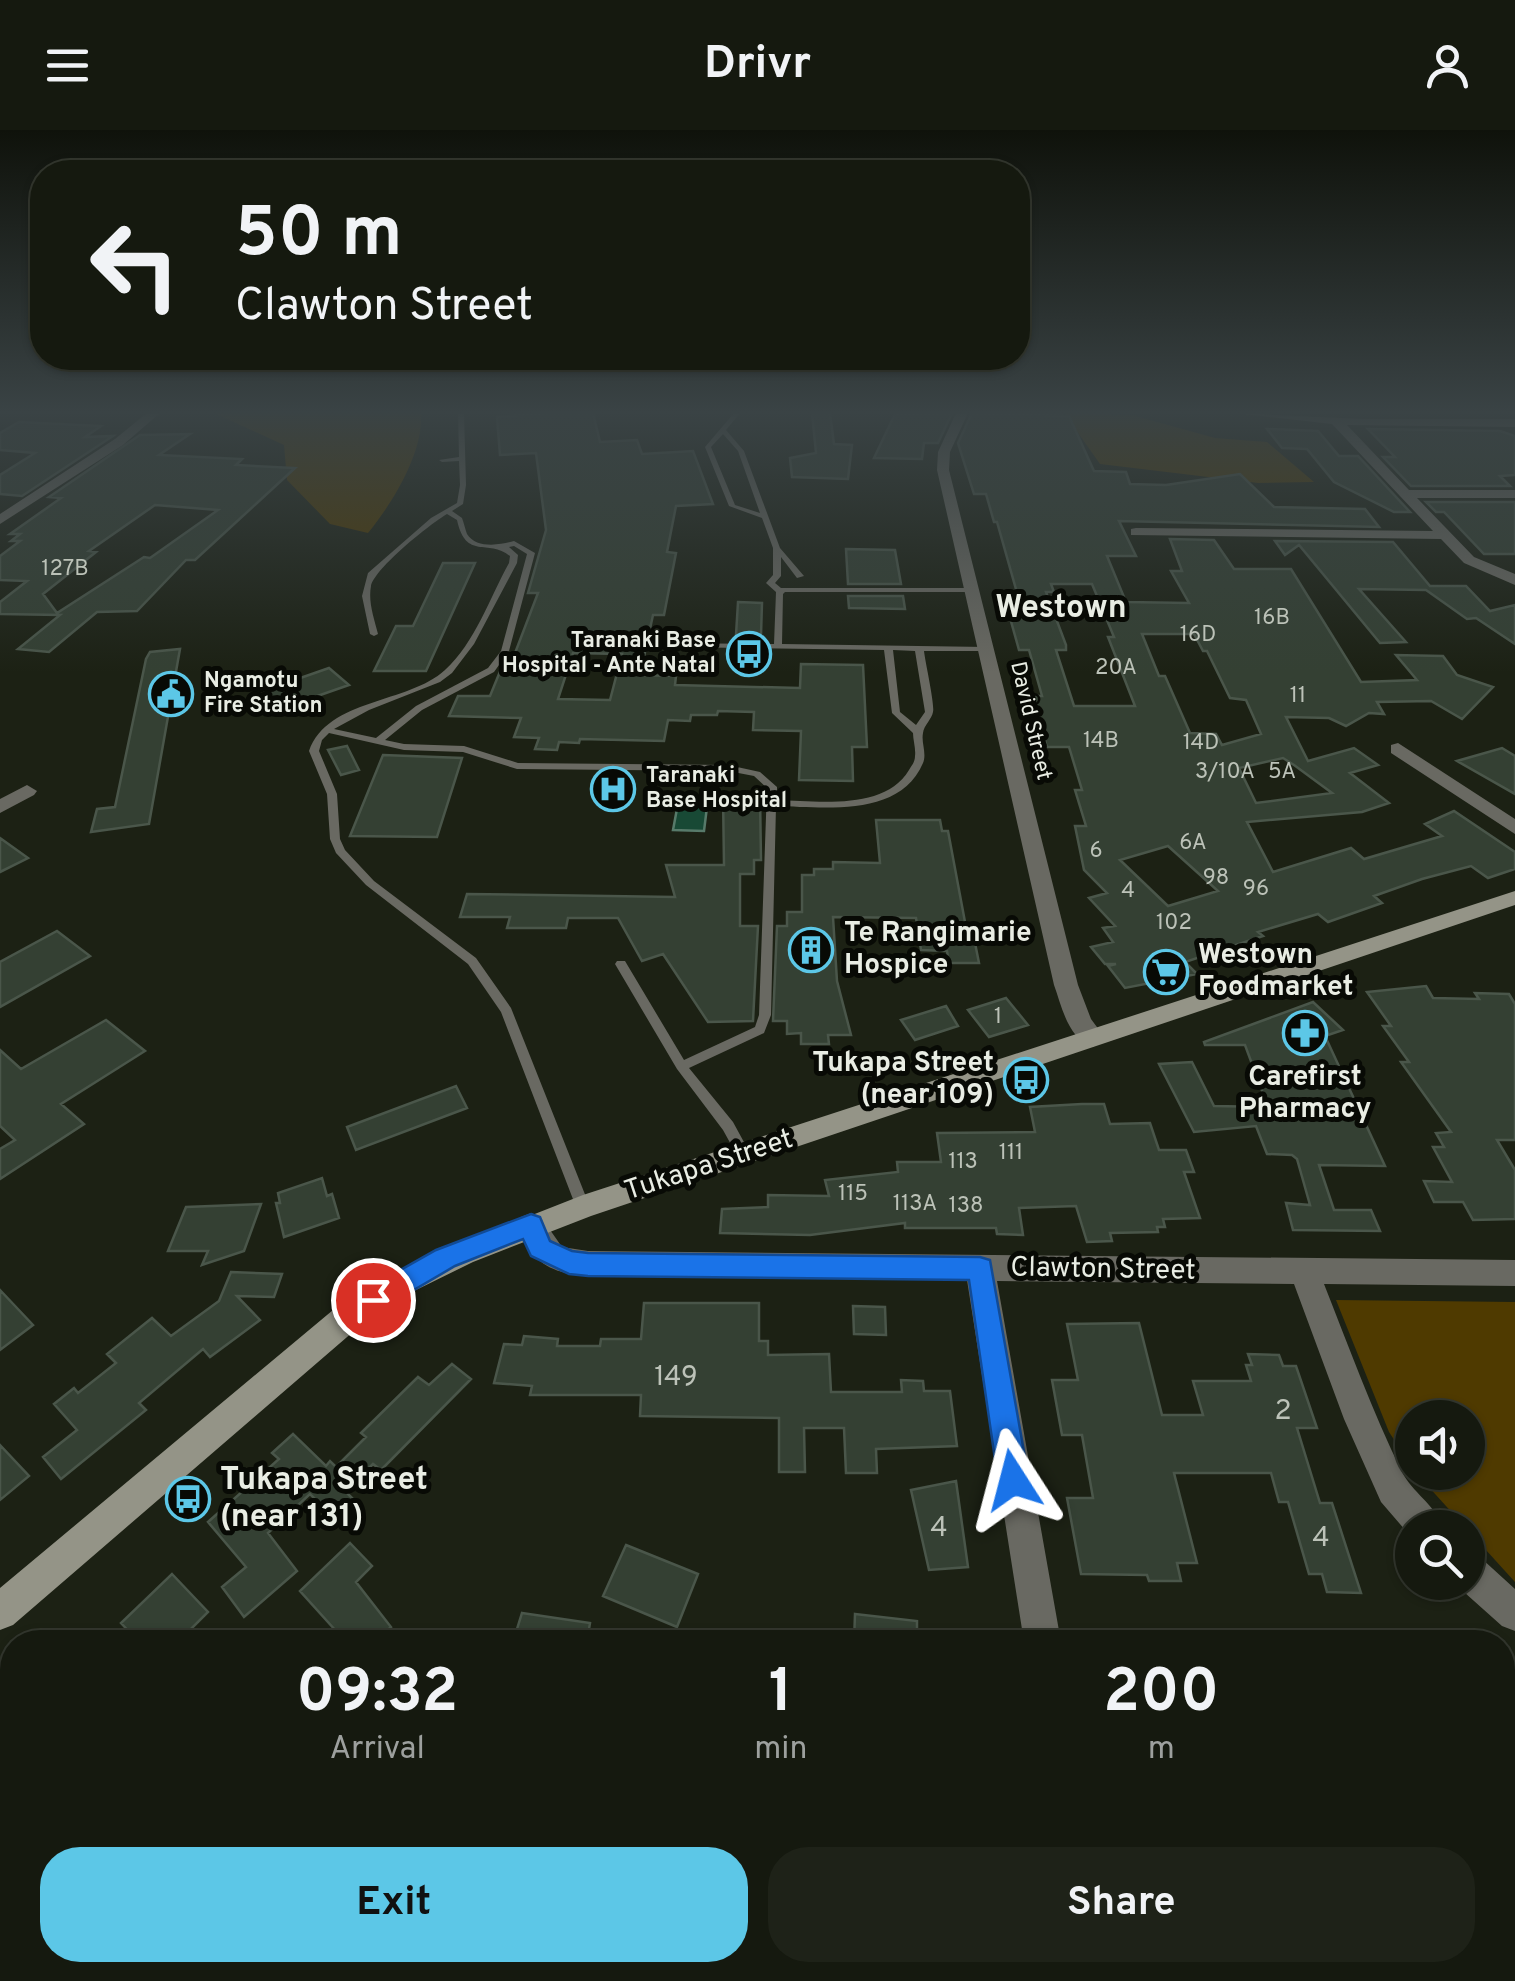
<!DOCTYPE html>
<style>
body{margin:0;font-family:Overpass,sans-serif;background:#1e2218;color:#f1f3f6;height:100vh;display:flex;flex-direction:column;font-size:38px;white-space:nowrap}
*{box-sizing:border-box;margin:0}
p{font-size:32px;color:#9da09e}
.icon{flex:none;width:55px;height:55px;fill:none;stroke:currentColor;stroke-width:2;stroke-linecap:round;stroke-linejoin:round}
.map{position:relative;flex:1;overflow:hidden}
.drawer{position:absolute;left:0px;top:1500px;width:1515px;height:352px;display:flex;flex-direction:column;background:#15190f;border-radius:40px 40px 0 0;box-shadow:0 2px 8px #0004,0 0 0 2px #34382f}
.drawer>*{flex:none}
.banner{position:absolute;left:30px;top:30px;width:1000px;height:210px;border-radius:40px;box-shadow:0 2px 8px #0004,0 0 0 2px #34382f;background:#15190f;color:#f1f3f6;overflow:hidden}
.tools{position:absolute;left:1395px;top:1270px;display:grid;gap:20px}
.tools a{display:grid;place-items:center;width:90px;height:90px;border-radius:50%;background:#15190f;box-shadow:0 2px 8px #0004,0 0 0 2px #34382f;font-size:50px}
.pin{position:absolute;display:grid;place-items:center;width:85px;height:85px;color:#fff;margin:-42px;border:5px solid #fff;border-radius:50%;box-shadow:0 2px 10px #0007}
.me{position:absolute;width:110px;margin:-55px;rotate:351deg;stroke-linejoin:round;filter:drop-shadow(0 0 8px #0008)}
.turn{display:flex;align-items:center;gap:35px;height:210px;padding:0 40px;font-size:45px}
.turn .icon{width:130px;height:130px;stroke-width:2.5}
.turn b{display:block;font-size:70px;line-height:85px}
.eta{display:flex;justify-content:space-evenly;align-items:center;height:170px;text-align:center}
.eta b{font-size:60px;font-weight:700;line-height:70px}
.cta{display:flex;gap:20px;margin-top:auto;padding:20px 40px}
.cta a{flex:1;height:115px;border-radius:40px;background:#5cc7e7;color:#111;font-size:40px;font-weight:700;line-height:115px;text-align:center}
.cta a+a{background:#1e2218;color:#f1f3f6}
header{display:flex;justify-content:space-between;align-items:center;height:130px;padding:0 40px;background:#15190f;font-size:45px;font-weight:700}
.map>svg:first-child{display:block}
.green{fill:#4f3a00}
.water{fill:#184935;stroke:#577a6a;stroke-width:2.5}
.building{fill:#344033;stroke:#4a564a;stroke-width:2.5;fill-rule:evenodd}
.lines{fill:none;stroke-linecap:round;stroke-linejoin:round}
.service{fill:#696962;fill-rule:evenodd}
.minor{fill:#696962;fill-rule:evenodd}
.tertiary{fill:#696962;fill-rule:evenodd}
.secondary{fill:#949487;fill-rule:evenodd}
.route{fill:#1a73e8;stroke:#114b97;stroke-width:2.5}
.labels{text-anchor:middle;dominant-baseline:central;stroke-width:10;stroke-linejoin:round;paint-order:stroke}
.number-label{font-size:22px;fill:#bcc2b8}
.far-poi-label{font-size:22px;font-weight:bold;fill:#e9ede4;stroke:#080a05;text-anchor:start}
.far-street-label{font-size:22px;fill:#e9ede4;stroke:#080a05}
.poi-label{font-size:28px;font-weight:bold;fill:#e9ede4;stroke:#080a05;text-anchor:start}
.street-label{font-size:28px;fill:#e9ede4;stroke:#080a05}
.near-number-label{font-size:28px;fill:#bcc2b8}
.far-district-label{font-size:32px;font-weight:bold;fill:#e9ede4;stroke:#080a05}
.near-poi-label{font-size:32px;font-weight:bold;fill:#e9ede4;stroke:#080a05;text-anchor:start}
</style>
<header><svg class="icon" aria-label="menu" viewBox="0 0 24 24"><path d="M4 6h16M4 12h16M4 18h16"/></svg>Drivr<svg class="icon" aria-label="person" viewBox="0 0 24 24"><circle cx="12" cy="8" r="4"/><path d="M4 21q1-7 8-7t8 7"/></svg></header>
<div class="map">
<svg width="1515" height="1851" viewBox="0 0 1515 1851">
<rect width="100%" height="100%" fill="#1c2114"/>
<path class="green" d="M214 283H421C424 322 392 374 368 403L330 394 287 350 284 315Z
M1064 283 1132 285 1215 308 1267 312 1314 352 1258 353 1100 334Z
M1336 1170 1515 1172V1452L1416 1343 1468 1342V1288H1412V1337L1389 1302Z"/>
<path class="water" d="M679 668 708 669 704 701 673 700Z"/>
<path class="building" d="M547 283H593L600 312 637 310 642 324 693 321 713 374 676 376 667 422 676 423 664 485H653L640 545 676 546 675 555 800 558 801 534 863 535 867 617H852L853 651 799 650 801 601 753 600 754 582 718 581 717 585H691L690 591 668 590 664 611 580 609 579 613 559 612 557 620 535 619 539 608 514 607 521 588 449 586 458 566H490L501 539 506 531H512L538 463H528L546 400 536 323 500 325 497 287ZM573 523 622 524 610 570 558 569Z
M812 283H830L834 314 852 315 848 349 792 347 790 328 816 323Z
M952 283 938 313H924L922 329 874 328 895 284Z
M972 283 1069 286 1094 341 1126 342 1130 354 1166 355 1240 344 1274 377 1365 379 1379 397 1119 391 1136 426H1107L1126 472 1189 473 1171 441H1182L1170 409 1214 410 1234 439H1291L1361 552 1417 550 1396 525 1443 526 1457 545 1493 557 1462 589 1431 571 1377 572 1384 584 1369 583 1346 596 1329 588 1286 587 1308 631 1354 618 1378 635 1350 643 1389 673 1362 682 1247 692 1273 742 1351 718 1364 729 1442 706 1425 694 1454 681 1515 722V739L1488 748 1471 736 1422 749 1374 766 1382 773 1328 792 1318 784 1258 802 1263 806 1185 832 1197 844 1125 858 1108 836 1116 834H1105L1091 817 1113 812 1103 798 1115 796 1089 768 1107 763 1084 740 1075 696H1086L1075 660H1082L1069 617H1047L1031 566H1042L1029 520H1019L1007 477H1021L997 392H994L986 364H974L958 313ZM1051 454H1092L1114 507H1108L1135 576H1074L1056 520H1066V515L1046 462H1054ZM1142 504H1194L1203 521H1207L1230 568 1246 570 1261 604 1222 615 1216 604 1190 603 1165 546H1159ZM1283 628 1294 635 1332 663 1256 673 1239 638ZM1168 716 1218 761 1168 776 1120 730Z
M19 292 101 296 85 307 113 306 22 366 0 364V345L35 323 0 320V303Z
M1267 299 1318 301 1339 326H1358L1410 382H1394L1334 352 1307 319 1282 318Z
M1368 299 1500 301 1515 306V345L1500 346 1510 356H1411L1383 327H1395Z
M190 304 159 325 242 329 236 335 295 338 195 430H186L137 481 97 482 49 522 18 519 60 485 0 484V472L27 451 0 450V426L20 411H11L20 404H10L61 368 49 367 140 305ZM155 375 218 380 150 428 144 427 57 483 43 464 96 422 89 421Z
M1426 372H1515V424H1484L1444 382H1436Z
M1275 411 1393 412 1430 456H1466L1490 481 1515 475V514L1476 488 1467 489 1426 460 1359 459 1406 512 1380 513 1299 415 1285 425Z
M846 419 895 420 901 454H848Z
M443 433H475L426 541H374L396 496H413Z
M848 466H903L905 479 849 478Z
M738 472 762 473 761 505H736Z
M180 519 149 694 91 702 97 679 115 677 146 529 150 522Z
M329 538 349 555 283 578 263 561Z
M347 616 359 640 341 645 328 620Z
M1502 618 1515 626V664L1457 631Z
M383 625 462 628 437 707 350 706Z
M723 665H760L761 730H754V744H740V796H758L753 891 708 892 663 824 642 831 618 788H568L566 798H507L510 787H460L467 764 675 767 666 735H724Z
M876 690H940L942 701H948L968 808H974L979 833H949L947 821 921 820 916 788 833 787 837 851 851 905H828L829 914H801V903L787 904V891H773L777 796H787V782H802V745H814V739H833V732L880 733Z
M0 708 28 728 0 742Z
M57 801 90 826 0 877V832Z
M1426 856 1433 868 1479 869 1475 863 1509 864 1515 874V1010H1497L1515 1040V1089L1473 1090 1463 1072H1434L1424 1051 1452 1052 1433 1017H1444L1436 1003 1451 1002 1401 932H1409L1383 896H1391L1367 862Z
M1006 868 1028 895 989 907 968 880Z
M1313 872 1343 900 1325 906 1385 1036 1319 1035 1334 1080H1371L1380 1101 1293 1100 1286 1073 1310 1075 1297 1029 1292 1025 1267 1024 1256 996 1194 1002 1159 934 1192 932 1214 976 1268 977 1245 915H1205L1204 912Z
M946 876 958 896 915 910 901 890Z
M106 890 145 921 61 974 84 994 0 1049V1019L15 1010 0 996V920L21 939Z
M456 956 467 978 356 1020 347 997Z
M1082 974H1104L1110 994 1150 993 1159 1020H1186L1194 1042H1184L1200 1088 1163 1089 1165 1097H1157L1158 1102 1110 1103 1112 1111 1087 1112 1076 1076 1019 1078 1023 1105 997 1104 996 1098H905V1093L810 1105 720 1103 722 1079 768 1077V1065L829 1066 825 1050 898 1042 897 1032H941L937 1003 1035 1002 1030 977Z
M322 1048 327 1066 332 1064 339 1088 284 1107 276 1073H280L278 1063Z
M261 1074 244 1121 202 1135 208 1121H168L186 1077Z
M231 1142 282 1144 274 1167 237 1166 260 1190 210 1227 203 1219 139 1273 146 1280 61 1349 43 1327 77 1300 54 1274 74 1258 78 1263 116 1233 107 1224 152 1188 171 1206 219 1171Z
M0 1160 33 1195 0 1220Z
M644 1173H759V1211H768V1225L829 1224 831 1262H902L901 1250 923 1251 924 1261H950L957 1316 876 1319 877 1343H846L844 1298H804L805 1342H779V1288L640 1286 641 1265H530L532 1256 494 1253 504 1214 522 1215 524 1206 558 1209 557 1216H600L601 1209H641Z
M853 1176 885 1177 886 1205 854 1204Z
M1139 1193 1162 1285H1203L1193 1251H1251L1246 1235H1252L1248 1224 1279 1225 1283 1236H1296L1317 1298H1297L1320 1373H1332L1361 1463 1327 1462 1322 1444H1309L1288 1372H1279L1271 1343H1174L1197 1433H1177L1181 1451H1149L1147 1445 1081 1444 1067 1368H1093L1082 1305H1062L1052 1250H1078L1067 1194Z
M452 1234 471 1249 381 1340 373 1334 345 1361 357 1373 338 1392 310 1364 268 1403 297 1441 244 1487 222 1457 246 1437 208 1392 279 1329 272 1323 293 1304 326 1336 330 1331 336 1337 366 1307 361 1303 418 1247 429 1255Z
M0 1315 29 1346 0 1370Z
M956 1351 968 1437 929 1440 911 1360Z
M350 1413 372 1436 356 1452 391 1497 375 1512H346L300 1461Z
M626 1415 698 1444 677 1497 603 1466Z
M172 1444 208 1482 180 1510 172 1502 162 1512H139L121 1493Z
M522 1483 590 1493 587 1512H513Z
M855 1484 917 1491V1512H854Z"/>
<g class="lines">
<path class="service" d="M458 283H464L466 355 463 374 452 381 462 388C464 393 465 399 467 404 476 419 501 415 514 411L535 423 509 521 494 542 422 580 385 610 404 614 464 616 518 633 728 635 760 642 777 657V670C817 671 885 681 909 640 912 635 915 632 915 626 916 619 913 610 913 603L892 583 884 520 669 517 665 515 669 513 774 514 776 462 766 453 773 445V418L762 388 729 376 705 317 734 283H740L726 300 744 321 780 418 804 446 797 448 781 427V446L775 453 781 458H972L976 460 972 462H785L783 464 782 514 987 517 991 519 987 521H924C925 531 935 575 933 582 932 589 924 595 923 603 921 613 927 623 923 633 900 688 824 677 776 676L771 885 764 903 689 938 733 992 751 1025 749 1029 744 1030 739 1029 723 1000 677 939 615 834 617 831H625L684 930 755 897 759 885 767 658 754 646 728 641 517 639 463 622 404 620 329 603 322 610 319 621 337 664 340 709 345 720 374 751 476 828 511 878 590 1077 588 1081 583 1083 578 1081 576 1077 501 882 468 834 366 755 336 723 330 709 327 664 309 621C328 568 408 574 445 540 475 513 490 467 509 433L510 426C488 408 466 431 457 390L447 384C430 394 375 438 371 456 368 472 374 488 378 504L374 506 370 504 362 466 368 443 431 388 457 373 460 355 459 331 442 332 439 330 459 327ZM723 304 738 321 760 383 735 375 711 317ZM514 416 527 424 501 521 488 538 416 576 376 608 334 599 369 580 440 552 452 543 474 514 517 433 518 425 509 417ZM893 520 915 521 925 582 916 595 900 582Z"/>
<path class="minor" d="M1234 283 1363 289H1515V297L1347 295 1409 360H1515V368H1417L1474 427 1515 444V455L1464 433 1441 409 1131 405V399L1136 398 1433 401 1332 294Z
M1398 613 1515 689V704L1391 623V615Z
M27 655 37 661 34 665 0 683V669Z
M531 1083 541 1087 562 1117 588 1121 1515 1130V1156L1324 1154C1349 1217 1372 1281 1402 1342 1413 1363 1435 1375 1444 1398H1412V1408L1381 1372 1344 1289 1294 1154 997 1151 1061 1512H1024L967 1150 576 1145C543 1140 529 1126 517 1095L521 1087Z
M1468 1423 1481 1428 1515 1459V1501L1502 1496 1455 1454 1468 1452Z
M0 1682 12 1687V1742L0 1737Z
M69 1840H115L120 1851H74Z
M364 1840H410L405 1851H359Z
M1077 1840H1121L1123 1851H1079Z"/>
<path class="tertiary" d="M147 283H160L123 315 0 394V384L115 309Z
M956 283H968L950 322 949 340 1078 855 1091 889 1105 908 1093 917C1068 909 1062 877 1054 855L937 340 938 322Z"/>
<path class="secondary" d="M1515 761V775L591 1086 473 1132 416 1160 361 1195 13 1495 0 1500V1458L339 1175 423 1128 583 1065Z"/>
</g>
<linearGradient id="sky" x2="0" y2="1"><stop stop-color="#0f120b"/><stop offset="0.52" stop-color="#3a4345"/><stop offset="1" stop-color="#3a4345" stop-opacity="0"/></linearGradient>
<rect width="1515" height="542" fill="url(#sky)"/>
<path class="route" d="M531 1084 540 1087 550 1111 572 1121 588 1123 980 1127 990 1130 1029 1350 1024 1361 1013 1365 1002 1361 998 1350 969 1150 588 1146 569 1144 531 1126 523 1109 455 1136 383 1178 373 1182 363 1178 359 1170 363 1161 436 1120Z"/>
<defs>
<symbol id="bus-ring" viewBox="-11 -11 22 22"><circle r="9.5" fill="#080a05" stroke="#5cc7e7" stroke-width="1.5"/><path d="M-5-6H5V4H4V6H2V4H-2V6H-4V4H-5ZM-3.5-4V0h7V-4ZM-3.5 1.2v1.5H-2V1.2ZM2 1.2v1.5H3.5V1.2Z" fill="#5cc7e7"/></symbol>
<symbol id="civic-ring" viewBox="-11 -11 22 22"><circle r="9.5" fill="#080a05" stroke="#5cc7e7" stroke-width="1.5"/><path d="M-.6-6.5H3V-4.5H.6V-3L4-1V1h2V6H-6V1h2V-1L-.6-3ZM-1.2 2.5V6h2.4V2.5Z" fill="#5cc7e7"/></symbol>
<symbol id="hospital-ring" viewBox="-11 -11 22 22"><circle r="9.5" fill="#080a05" stroke="#5cc7e7" stroke-width="1.5"/><path d="M-5-5h3v3.5h4V-5h3V5h-3V1.5h-4V5h-3Z" fill="#5cc7e7"/></symbol>
<symbol id="building-ring" viewBox="-11 -11 22 22"><circle r="9.5" fill="#080a05" stroke="#5cc7e7" stroke-width="1.5"/><path d="M-4-6H4V6H1V3H-1V6H-4ZM-2.5-4.3h1.7v1.8h-1.7ZM.8-4.3h1.7v1.8H.8ZM-2.5-1h1.7V.8h-1.7ZM.8-1h1.7V.8H.8Z" fill="#5cc7e7"/></symbol>
<symbol id="supermarket-ring" viewBox="-11 -11 22 22"><circle r="9.5" fill="#080a05" stroke="#5cc7e7" stroke-width="1.5"/><path d="M-6-5.5h2.5l.6 2H6L4.5 2H-2.5L-4.4-4H-6ZM-1.5 3.2a1.3 1.3 0 1 0 .1 0ZM3 3.2a1.3 1.3 0 1 0 .1 0Z" fill="#5cc7e7"/></symbol>
<symbol id="pharmacy-ring" viewBox="-11 -11 22 22"><circle r="9.5" fill="#080a05" stroke="#5cc7e7" stroke-width="1.5"/><path d="M-2-6h4v4h4v4h-4v4h-4v-4h-4v-4h4Z" fill="#5cc7e7"/></symbol>
</defs>
<g fill-rule="evenodd">
<use href="#bus-ring" x="724" y="499" width="50" height="50"/>
<use href="#civic-ring" x="146" y="539" width="50" height="50"/>
<use href="#hospital-ring" x="588" y="634" width="50" height="50"/>
<use href="#building-ring" x="786" y="795" width="50" height="50"/>
<use href="#supermarket-ring" x="1141" y="817" width="50" height="50"/>
<use href="#pharmacy-ring" x="1280" y="878" width="50" height="50"/>
<use href="#bus-ring" x="1001" y="925" width="50" height="50"/>
<use href="#bus-ring" x="163" y="1344" width="50" height="50"/>
</g>
<g class="labels">
<g class="number-label">
<text x="65" y="439">127B</text>
<text x="1272" y="488">16B</text>
<text x="1198" y="505">16D</text>
<text x="1116" y="538">20A</text>
<text x="1298" y="566">11</text>
<text x="1101" y="611">14B</text>
<text x="1201" y="613">14D</text>
<text x="1225" y="642">3/10A</text>
<text x="1282" y="642">5A</text>
<text x="1193" y="713">6A</text>
<text x="1096" y="721">6</text>
<text x="1216" y="748">98</text>
<text x="1256" y="759">96</text>
<text x="1128" y="761">4</text>
<text x="1174" y="793">102</text>
<text x="998" y="887">1</text>
<text x="1011" y="1023">111</text>
<text x="963" y="1032">113</text>
<text x="853" y="1064">115</text>
<text x="915" y="1074">113A</text>
<text x="966" y="1076">138</text>
</g>
<g class="far-poi-label">
<text x="716" y="511" text-anchor="end">Taranaki Base<tspan x="716" dy="25">Hospital - Ante Natal</tspan></text>
<text x="204" y="551">Ngamotu<tspan x="204" dy="25">Fire Station</tspan></text>
<text x="646" y="646">Taranaki<tspan x="646" dy="25">Base Hospital</tspan></text>
</g>
<g class="far-street-label">
<text transform="translate(1030 591) rotate(77)">David Street</text>
</g>
<g class="poi-label">
<text x="844" y="804">Te Rangimarie<tspan x="844" dy="32">Hospice</tspan></text>
<text x="1198" y="826">Westown<tspan x="1198" dy="32">Foodmarket</tspan></text>
<text x="994" y="934" text-anchor="end">Tukapa Street<tspan x="994" dy="32">(near 109)</tspan></text>
<text x="1305" y="948" text-anchor="middle">Carefirst<tspan x="1305" dy="32">Pharmacy</tspan></text>
</g>
<g class="street-label">
<text transform="translate(709 1036) rotate(-18)">Tukapa Street</text>
<text transform="translate(1103 1140) rotate(1)">Clawton Street</text>
</g>
<g class="near-number-label">
<text x="676" y="1248">149</text>
<text x="1283" y="1282">2</text>
<text x="939" y="1399">4</text>
<text x="1321" y="1409">4</text>
</g>
<g class="far-district-label">
<text x="1061" y="479">Westown</text>
</g>
<g class="near-poi-label">
<text x="220" y="1351">Tukapa Street<tspan x="220" dy="37">(near 131)</tspan></text>
</g>
</g>
</svg>
<div class="tools">
<a><svg class="icon" aria-label="sound" viewBox="0 0 24 24"><path d="M4 9h4l5-4v14l-5-4H4zM17 9q2 3 0 6"/></svg></a>
<a><svg class="icon" aria-label="search" viewBox="0 0 24 24"><circle cx="10" cy="10" r="6"/><path d="M15 15l6 6"/></svg></a>
</div>
<div class="pin" style="left:373px;top:1170px;background:#d93025"><svg class="icon" aria-label="arrive" viewBox="0 0 24 24"><path d="M6 21V4h12l-3 4 3 4H6"/></svg></div>
<svg class="me" style="left:1013px;top:1350px" viewBox="-20 -20 40 40"><path d="M0-17L14 15 0 8-14 15z" fill="#1a73e8" stroke="#fff" stroke-width="4"/></svg>
<div class="banner">
<div class="turn"><svg class="icon" aria-label="left" viewBox="0 0 24 24"><path d="M17 20v-9H6M10 6l-5 5 5 5"/></svg><div><b>50 m</b>Clawton Street</div></div>
</div>
<section class="drawer">
<div class="eta">
<div><b>09:32</b><p>Arrival</p></div>
<div><b>1</b><p>min</p></div>
<div><b>200</b><p>m</p></div>
</div>
<div class="cta"><a>Exit</a><a>Share</a></div>
</section>
</div>
